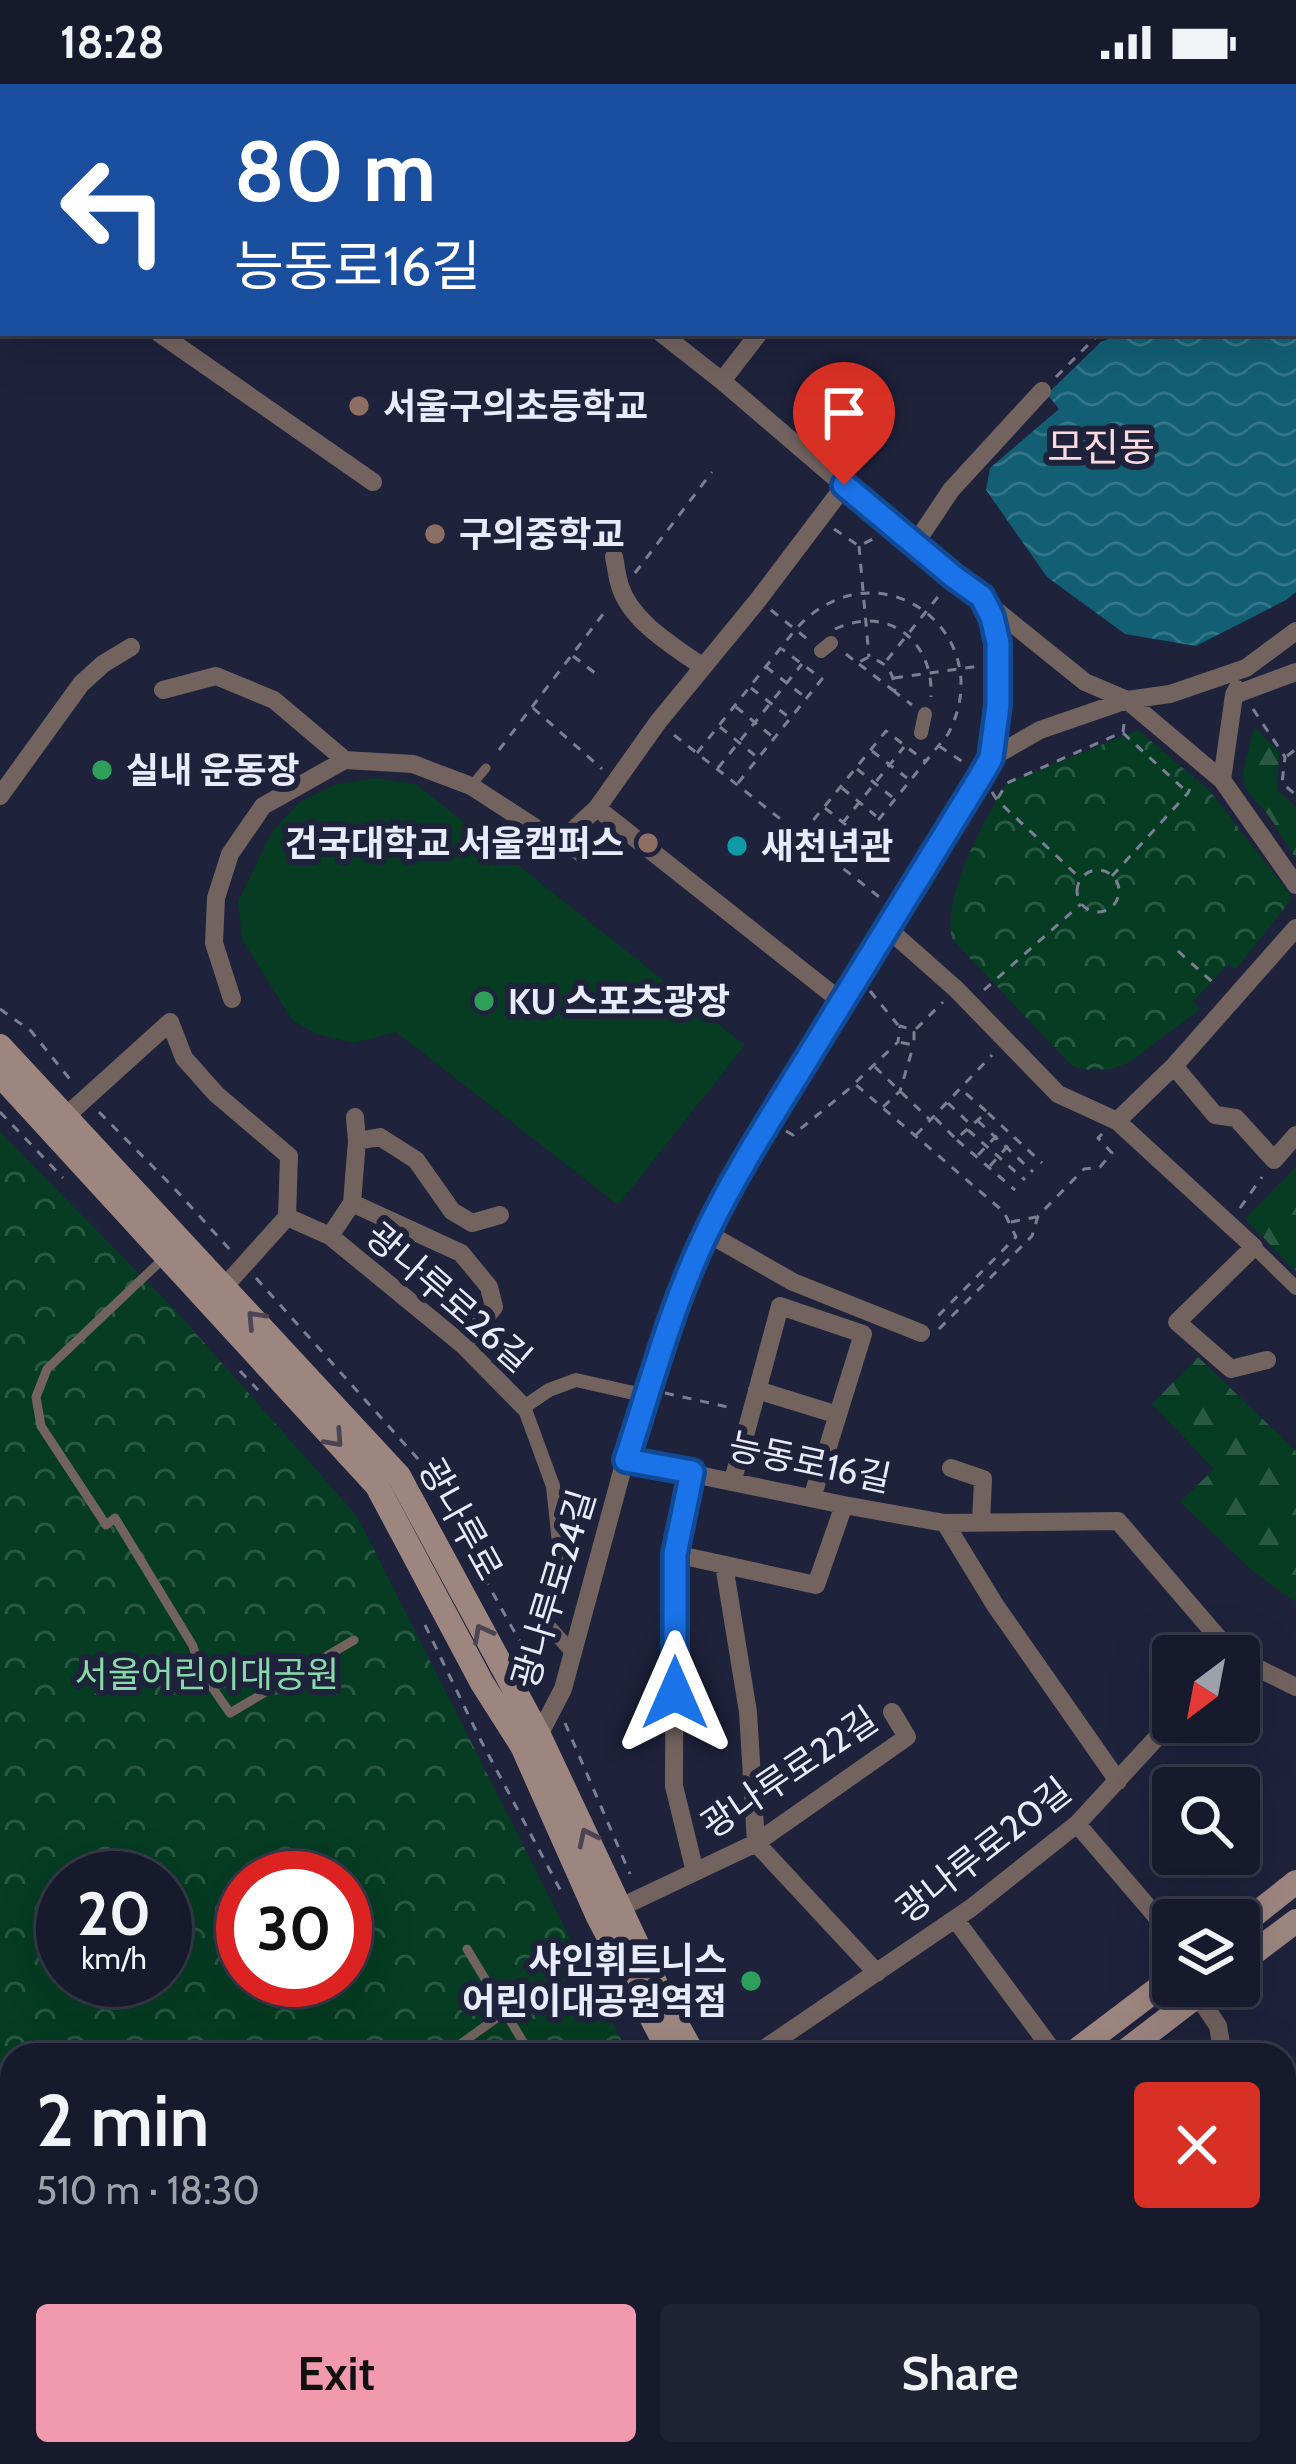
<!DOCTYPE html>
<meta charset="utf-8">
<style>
body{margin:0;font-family:Cabin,"Noto Sans KR",sans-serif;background:#1f2334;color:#f1f3f6;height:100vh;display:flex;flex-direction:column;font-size:45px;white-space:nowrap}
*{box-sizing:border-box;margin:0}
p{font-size:39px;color:#9ea1a9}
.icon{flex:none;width:66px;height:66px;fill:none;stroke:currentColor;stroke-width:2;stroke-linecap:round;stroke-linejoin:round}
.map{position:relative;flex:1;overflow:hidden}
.sheet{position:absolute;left:0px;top:1959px;width:1296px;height:423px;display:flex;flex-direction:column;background:#161a2c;border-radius:36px 36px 0 0;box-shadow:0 12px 48px #0002,0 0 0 3px #353848}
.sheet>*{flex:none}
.banner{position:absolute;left:0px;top:0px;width:1296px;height:252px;box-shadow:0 12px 48px #0002,0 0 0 3px #353848;background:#1a4fa0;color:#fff;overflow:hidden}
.needle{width:78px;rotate:212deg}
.controls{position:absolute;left:1152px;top:1551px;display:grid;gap:24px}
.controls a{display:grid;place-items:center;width:108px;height:108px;border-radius:12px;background:#161a2c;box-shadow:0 12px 48px #0002,0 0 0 3px #353848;font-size:60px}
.speed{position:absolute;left:36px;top:1767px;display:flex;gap:24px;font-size:60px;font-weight:700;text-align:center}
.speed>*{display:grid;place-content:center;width:156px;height:156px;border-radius:50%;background:#161a2c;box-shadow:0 12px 48px #0002,0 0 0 3px #353848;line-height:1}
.speed small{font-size:30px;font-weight:400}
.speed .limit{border:18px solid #d22;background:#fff;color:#111}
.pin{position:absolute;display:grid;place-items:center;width:102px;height:102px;color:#fff;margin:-123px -51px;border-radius:50% 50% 50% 0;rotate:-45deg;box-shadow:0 0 12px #0007}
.pin .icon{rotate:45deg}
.me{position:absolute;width:132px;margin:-66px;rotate:0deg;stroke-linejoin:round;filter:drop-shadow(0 0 9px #0008)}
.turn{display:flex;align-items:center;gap:42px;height:252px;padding:0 36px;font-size:54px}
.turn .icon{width:156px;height:156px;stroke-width:2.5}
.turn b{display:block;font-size:84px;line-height:102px}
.round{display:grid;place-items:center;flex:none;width:126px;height:126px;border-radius:12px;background:#1f2334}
.head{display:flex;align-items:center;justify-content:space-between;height:204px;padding:0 36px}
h1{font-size:72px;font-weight:600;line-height:90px}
.cta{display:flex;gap:24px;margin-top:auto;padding:24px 36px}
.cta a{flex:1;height:138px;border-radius:12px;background:#f29aad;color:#111;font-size:48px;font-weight:600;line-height:138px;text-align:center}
.cta a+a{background:#1f2334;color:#f1f3f6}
.status{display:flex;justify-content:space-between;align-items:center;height:84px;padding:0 60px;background:#161a2c;direction:ltr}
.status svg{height:33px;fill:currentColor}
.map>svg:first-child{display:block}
.forest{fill:url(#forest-firs)}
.park{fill:url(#park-crowns);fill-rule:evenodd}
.pitch{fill:#053c22}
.water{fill:url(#water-waves)}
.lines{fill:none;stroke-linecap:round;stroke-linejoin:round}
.path{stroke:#7b7f94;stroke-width:3;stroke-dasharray:9 9;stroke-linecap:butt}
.service{stroke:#72635f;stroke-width:9}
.pedestrian{stroke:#72635f;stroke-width:14}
.minor{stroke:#72635f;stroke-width:18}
.secondary{stroke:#9e8680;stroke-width:24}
.oneway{stroke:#4b4553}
.route-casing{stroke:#114b97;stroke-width:30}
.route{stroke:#1a73e8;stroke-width:21}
.education-dot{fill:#8d6e63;stroke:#1e223b;stroke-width:4.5}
.leisure-dot{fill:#2e9e5b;stroke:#1e223b;stroke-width:4.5}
.culture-dot{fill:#0f9aa8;stroke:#1e223b;stroke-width:4.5}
.labels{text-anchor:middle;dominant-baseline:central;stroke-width:12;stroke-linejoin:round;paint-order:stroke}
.poi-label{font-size:36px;font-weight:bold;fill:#e7ebfb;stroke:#1e223b;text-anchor:start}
.street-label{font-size:36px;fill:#e7ebfb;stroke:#1e223b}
.park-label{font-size:36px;fill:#88dba9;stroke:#1e223b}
.neighbourhood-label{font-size:39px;fill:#fcd9df;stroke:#1e223b}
</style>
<div class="status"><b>18:28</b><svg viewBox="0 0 49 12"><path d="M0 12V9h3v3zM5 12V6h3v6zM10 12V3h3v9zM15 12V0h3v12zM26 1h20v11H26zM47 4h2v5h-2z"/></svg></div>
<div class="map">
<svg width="1296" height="2380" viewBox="0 0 1296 2380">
<defs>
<pattern id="forest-firs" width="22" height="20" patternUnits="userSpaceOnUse" patternTransform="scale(3)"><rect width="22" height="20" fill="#053c22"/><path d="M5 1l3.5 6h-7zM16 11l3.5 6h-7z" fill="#295843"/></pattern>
<pattern id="park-crowns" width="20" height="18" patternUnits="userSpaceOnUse" patternTransform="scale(3)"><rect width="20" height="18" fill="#053c22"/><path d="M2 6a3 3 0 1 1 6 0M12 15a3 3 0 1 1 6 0" fill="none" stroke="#295843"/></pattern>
<pattern id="water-waves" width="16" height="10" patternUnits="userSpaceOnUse" patternTransform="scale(3)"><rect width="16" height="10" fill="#125f74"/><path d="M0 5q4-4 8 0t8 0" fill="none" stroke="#347689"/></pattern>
</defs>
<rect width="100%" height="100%" fill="#1e223b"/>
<path class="forest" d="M1254 643 1279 668 1277 706 1296 722V775L1269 732 1245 704 1243 687Z
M1296 1083V1187L1245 1135Z
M1198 1273 1296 1367V1518L1255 1489 1180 1418 1214 1385 1152 1320Z"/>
<path class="park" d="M1138 646 1209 706 1290 810V817L1236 885 1228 880 1193 917 1200 925 1130 978 1111 985 1089 986 1072 982 952 855C942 812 984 736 1007 699Z
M0 1048 176 1227 357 1432 629 1971H12V2370H382L367 2380H0ZM63 1794H165V1896H63ZM243 1794H345V1896H243Z
M767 2370H931L939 2380H782Z"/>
<path class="pitch" d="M376 694 416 700 745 961 618 1121 396 948 354 959 316 950 292 936 242 855 238 818 272 747 300 718 336 700Z"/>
<path class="water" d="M1241 0H1296V508L1286 516 1196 562 1125 550 1047 493 986 406 990 384 1059 325 1047 310 1101 258 1122 249H1293V3H1235Z"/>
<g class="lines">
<path class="path" d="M1095 3 1098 0
M1056 293 1100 249
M834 445 859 462 877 453
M859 462 869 573
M635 489 712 388
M771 526 811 558
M835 545C888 520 934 557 931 613
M846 570 857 579 869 573C887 579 894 588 895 608L912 621
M573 572 595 589
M887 576 941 509
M859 580 894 607
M766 583 805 613
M894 594 979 582
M751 604 790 634
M736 623 774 654
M533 624 602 685
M1253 625 1285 673 1282 699 1296 711
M720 643 758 674
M1123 649 1187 708
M674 651 883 816
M939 662 966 680
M499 666 607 525
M872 667 907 694
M697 669 795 546C876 455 1002 548 948 650L840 783
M1287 672 1296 665
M718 684 802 580
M857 685 892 713
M738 699 822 595 782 565
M842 704 876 732
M992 708 997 716 1081 795
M998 714 1007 699 1123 648 1124 640
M825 724 860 752
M802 750 886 647 925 677
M820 767 904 663
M1077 807a21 21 0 1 1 42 0a21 21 0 1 1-42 0Z
M1112 792 1188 709 1193 698
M1178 867 1218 903
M984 906 1081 820
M870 907 898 941
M0 925 31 947 73 999
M916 945 943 918
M875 983 929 1035
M856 998 898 958 900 942 914 946V961L898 958
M948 1019 971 1041
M883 1023 900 1007 913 963
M0 1028 63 1094
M99 1028 173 1103 233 1169
M988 1029 1042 1079
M935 1034 956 1055 987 1028 961 1005
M978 1037 1033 1088
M968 1046 1025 1096
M786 1047 793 1051 855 1000 1004 1128 1016 1153 934 1236
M916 1051 992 971
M957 1056 1015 1106
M978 1071 1004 1044
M990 1082 1015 1054
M1240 1124 1262 1093
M1011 1138 1036 1133
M256 1194 418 1375 543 1599
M939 1245 1032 1152 1038 1132 1084 1085 1100 1083 1112 1069 1098 1054 1102 1050
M240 1287 258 1306
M665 1309 732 1324
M425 1541 479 1653 563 1811
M565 1639 630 1790
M755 2370 770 2380
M939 2370 948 2380
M1039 2370 1047 2380
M391 2380 406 2370
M510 2380 525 2370"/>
<path class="service" d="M471 702 486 684
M559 759 579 773
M165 1173 47 1285 36 1313 41 1342 106 1441 115 1434 193 1562 200 1586 230 1629 354 1556
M467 1865 531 1971
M445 1971 505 1928
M641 1971 664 1958
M1284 2191 1287 2188
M1284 2229 1296 2239"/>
<path class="pedestrian" d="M821 567 831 559
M921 649 925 630
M1254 1163 1296 1204
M573 1569 545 1538 559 1459 553 1402 524 1323 549 1306 576 1296 647 1312"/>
<path class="minor" d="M376 0 379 3
M422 0 423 3
M560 0 564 3
M978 0 983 3
M0 2 2 0
M618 3 621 0
M953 3 955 0
M1183 3 1188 0
M0 138 3 140
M159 249 373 398
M661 249 722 297 759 249
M722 297 895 445 1085 598 1127 616 1040 646 991 674
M915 460 951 406 1042 307
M614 473C616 482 617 493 620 502 631 538 675 563 703 583
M1237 605 1234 611 1296 588
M163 606 216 592 274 616 345 676
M1127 616 1222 696 1234 611
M1127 616 1170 610 1246 584 1296 547
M1222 696 1296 801
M0 712 81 600 103 580 131 563
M597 724 842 918
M887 844 956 905 1058 1010 1117 1037 1254 1163 1177 1238 1231 1285 1267 1276
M1296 844 1174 982 1215 1031 1236 1034 1274 1076 1296 1051
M232 915 214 859 216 814 230 770 263 722 345 676 413 680 471 702 559 759 597 724 658 638 758 516 845 401
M66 1032 170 938 184 974 216 1010 289 1072 287 1133
M355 1033 357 1057 380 1053 416 1076 452 1127 472 1139 500 1131
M1117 1037 1174 982
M352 1119 461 1169 489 1203 494 1223 463 1261
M287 1133 330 1152 463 1261 524 1323
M707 1149 793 1198 921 1249
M330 1152 352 1119 357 1057
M225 1202 287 1133
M757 1306 838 1331
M625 1376 844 1421 945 1439 1118 1437 1234 1572
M951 1384 983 1395 981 1438
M692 1387 675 1470 674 1702 695 1788
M733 1396 780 1222 863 1250 812 1414
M945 1439 995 1521 1118 1697
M675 1470 816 1501 844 1421
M724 1481 748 1628 756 1759
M1239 1575 1296 1603
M539 1651 563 1605 625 1376 687 1194 707 1149 747 1075 857 892 899 829 991 674 998 621V559L992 534 982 513
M1077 1740 1173 1852
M756 1759 877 1889
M621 1823 756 1759 907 1653 892 1628
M955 1835 1056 1971
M1198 1912 1218 1942 1223 1971
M755 1971 971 1824 1077 1740 1173 1636
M1284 2028 1296 2027
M1284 2169 1296 2180
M1284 2366 1296 2355
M1203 2370 1213 2380"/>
<path class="secondary" d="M0 962 399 1392 539 1651 662 1913 694 1971
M0 991 377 1402 482 1599 522 1662 598 1833 671 1971
M1239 1843 1296 1798
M1239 1880 1296 1837
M1070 1971 1173 1893
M1120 1971 1210 1902
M973 2370 981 2380
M1006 2370 1014 2380
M428 2380 443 2370
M468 2380 484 2370"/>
</g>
<defs><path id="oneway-chevron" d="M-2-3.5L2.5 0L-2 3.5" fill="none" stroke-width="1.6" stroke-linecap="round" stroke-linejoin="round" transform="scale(3)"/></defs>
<g class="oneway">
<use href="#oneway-chevron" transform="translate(255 1235) rotate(-133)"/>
<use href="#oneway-chevron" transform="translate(335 1355) rotate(48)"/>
<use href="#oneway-chevron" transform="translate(482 1549) rotate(-118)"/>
<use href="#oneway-chevron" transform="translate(587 1753) rotate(-116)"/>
</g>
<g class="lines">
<defs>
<path id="route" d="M675 1609V1470L692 1388 626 1376C651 1301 671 1223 705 1152 735 1089 774 1029 810 970 867 877 925 784 982 690L991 674 998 621V559L992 533 982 513 954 493 844 401"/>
</defs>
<use href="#route" class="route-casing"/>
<use href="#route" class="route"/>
</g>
<g class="education-dot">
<circle cx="359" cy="322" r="12"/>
<circle cx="435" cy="450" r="12"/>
<circle cx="648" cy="759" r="12"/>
</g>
<g class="leisure-dot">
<circle cx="102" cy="686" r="12"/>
<circle cx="484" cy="917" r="12"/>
<circle cx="751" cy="1897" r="12"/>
</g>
<circle class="culture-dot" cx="737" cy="762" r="12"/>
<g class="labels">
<g class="poi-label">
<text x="383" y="322">서울구의초등학교</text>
<text x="459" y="450">구의중학교</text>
<text x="126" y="686">실내 운동장</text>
<text x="624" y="759" text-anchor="end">건국대학교 서울캠퍼스</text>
<text x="761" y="762">새천년관</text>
<text x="508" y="917">KU 스포츠광장</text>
<text x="727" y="1876" text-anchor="end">샤인휘트니스<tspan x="727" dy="41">어린이대공원역점</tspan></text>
</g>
<g class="street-label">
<text transform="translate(449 1213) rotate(41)">광나루로26길</text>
<text transform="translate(810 1378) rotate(12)">능동로16길</text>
<text transform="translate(461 1435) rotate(61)">광나루로</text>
<text transform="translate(553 1505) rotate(-73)">광나루로24길</text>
<text transform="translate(789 1688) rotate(-34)">광나루로22길</text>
<text transform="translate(983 1766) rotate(-38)">광나루로20길</text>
</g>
<g class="park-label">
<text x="207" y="1590">서울어린이대공원</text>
</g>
<g class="neighbourhood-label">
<text x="1101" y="363">모진동</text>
</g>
</g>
</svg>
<div class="controls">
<a><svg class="needle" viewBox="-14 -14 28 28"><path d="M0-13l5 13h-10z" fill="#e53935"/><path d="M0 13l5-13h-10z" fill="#9ea1a9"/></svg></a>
<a><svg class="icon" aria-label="search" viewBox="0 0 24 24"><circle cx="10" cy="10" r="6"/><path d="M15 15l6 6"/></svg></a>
<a><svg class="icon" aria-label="layers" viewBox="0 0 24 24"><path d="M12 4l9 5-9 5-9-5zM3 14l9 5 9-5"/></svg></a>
</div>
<div class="speed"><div>20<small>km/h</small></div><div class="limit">30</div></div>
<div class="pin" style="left:844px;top:401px;background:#d93025"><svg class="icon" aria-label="arrive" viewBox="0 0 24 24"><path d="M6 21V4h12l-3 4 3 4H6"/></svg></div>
<svg class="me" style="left:675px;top:1609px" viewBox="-20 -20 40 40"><path d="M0-17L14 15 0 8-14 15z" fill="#1a73e8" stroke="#fff" stroke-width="4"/></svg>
<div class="banner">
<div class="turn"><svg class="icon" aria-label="left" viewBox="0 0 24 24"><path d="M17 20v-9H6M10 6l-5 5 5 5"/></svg><div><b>80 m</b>능동로16길</div></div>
</div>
<section class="sheet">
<div class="head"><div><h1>2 min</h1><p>510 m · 18:30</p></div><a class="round" style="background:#d93025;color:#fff"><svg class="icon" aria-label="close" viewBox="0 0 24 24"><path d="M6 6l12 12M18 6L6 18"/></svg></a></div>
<div class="cta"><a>Exit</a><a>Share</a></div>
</section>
</div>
